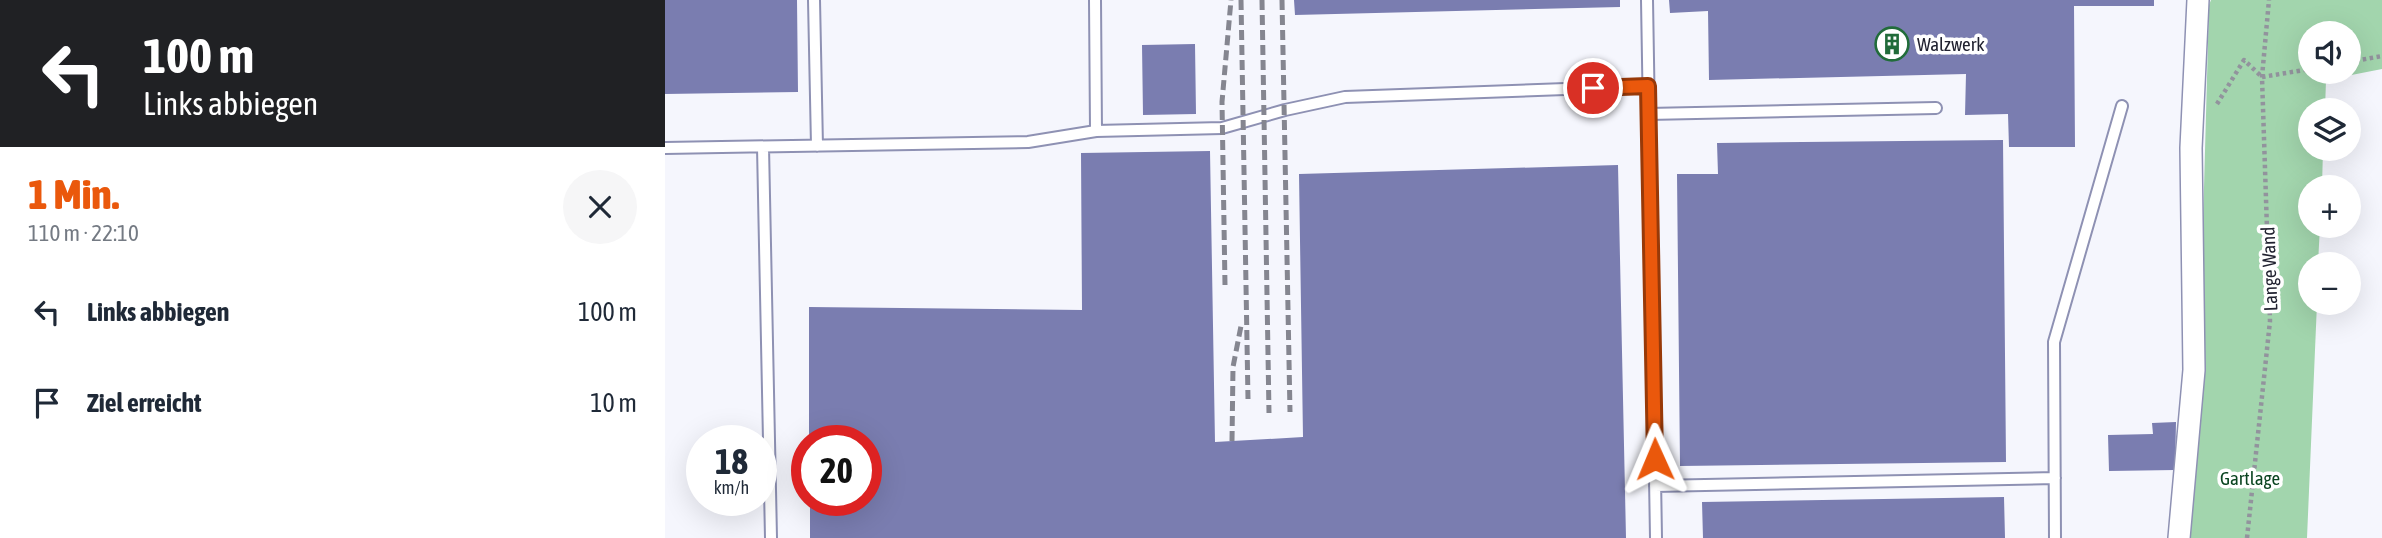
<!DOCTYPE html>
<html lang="de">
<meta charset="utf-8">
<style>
body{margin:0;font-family:"Asap Condensed",sans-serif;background:#f6f6f7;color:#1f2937;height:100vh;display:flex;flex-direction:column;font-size:26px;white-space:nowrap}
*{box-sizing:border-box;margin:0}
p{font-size:23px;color:#747a83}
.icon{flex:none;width:38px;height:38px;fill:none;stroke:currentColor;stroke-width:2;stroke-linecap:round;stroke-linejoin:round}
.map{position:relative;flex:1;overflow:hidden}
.panel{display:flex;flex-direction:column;background:#fff;width:665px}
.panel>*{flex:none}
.banner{background:#202124;color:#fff;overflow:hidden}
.controls{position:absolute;left:1633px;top:21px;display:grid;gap:14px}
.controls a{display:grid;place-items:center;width:63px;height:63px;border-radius:50%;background:#fff;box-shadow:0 7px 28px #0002;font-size:35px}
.speed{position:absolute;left:21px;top:425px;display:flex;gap:14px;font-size:35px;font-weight:700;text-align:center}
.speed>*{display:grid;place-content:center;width:91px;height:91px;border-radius:50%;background:#fff;box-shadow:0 7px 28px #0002;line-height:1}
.speed small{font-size:18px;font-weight:400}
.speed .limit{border:10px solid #d22;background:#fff;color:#111}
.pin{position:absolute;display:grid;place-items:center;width:60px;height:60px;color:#fff;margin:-30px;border:4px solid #fff;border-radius:50%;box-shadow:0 2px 7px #0007}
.me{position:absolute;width:77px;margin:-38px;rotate:359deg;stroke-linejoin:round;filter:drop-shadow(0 0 5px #0008)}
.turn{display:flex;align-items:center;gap:24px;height:147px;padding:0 28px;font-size:32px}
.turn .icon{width:91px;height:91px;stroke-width:2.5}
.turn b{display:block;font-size:49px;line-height:60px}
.round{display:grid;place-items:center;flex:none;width:74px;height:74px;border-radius:37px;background:#f6f6f7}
.head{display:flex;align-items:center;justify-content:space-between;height:119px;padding:0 28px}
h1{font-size:42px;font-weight:800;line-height:52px;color:#ea580c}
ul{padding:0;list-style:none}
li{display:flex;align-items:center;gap:21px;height:91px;padding:0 28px}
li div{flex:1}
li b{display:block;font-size:26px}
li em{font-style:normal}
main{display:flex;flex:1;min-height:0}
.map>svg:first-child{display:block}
.forest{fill:#a2d5ad;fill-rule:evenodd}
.building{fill:#7a7db0}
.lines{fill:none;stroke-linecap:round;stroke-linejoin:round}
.service-casing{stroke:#8e91b3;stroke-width:14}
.minor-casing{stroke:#8e91b3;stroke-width:24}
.path{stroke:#92939d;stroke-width:4.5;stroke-dasharray:3.5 3.5;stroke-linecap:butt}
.service{stroke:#fff;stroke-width:10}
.minor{stroke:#fff;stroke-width:21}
.rail{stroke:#858690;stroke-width:5;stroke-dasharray:10 5;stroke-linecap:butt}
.route-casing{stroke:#983908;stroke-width:18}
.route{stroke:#ea580c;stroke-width:12}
.labels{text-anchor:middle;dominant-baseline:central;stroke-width:7;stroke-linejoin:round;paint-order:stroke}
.poi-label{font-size:19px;fill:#212230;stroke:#fff;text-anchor:start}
.street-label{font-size:19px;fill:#212230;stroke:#fff}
.park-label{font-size:19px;fill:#0a4420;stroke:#fff}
</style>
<main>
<section class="panel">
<div class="banner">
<div class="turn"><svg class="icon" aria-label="left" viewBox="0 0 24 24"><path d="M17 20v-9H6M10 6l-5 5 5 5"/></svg><div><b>100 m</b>Links abbiegen</div></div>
</div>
<div class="head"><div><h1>1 Min.</h1><p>110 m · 22:10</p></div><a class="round"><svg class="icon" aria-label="close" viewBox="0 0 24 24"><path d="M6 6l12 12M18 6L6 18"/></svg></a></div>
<ul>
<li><svg class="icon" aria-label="left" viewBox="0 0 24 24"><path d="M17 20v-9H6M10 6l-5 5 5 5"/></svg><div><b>Links abbiegen</b></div><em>100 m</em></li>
<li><svg class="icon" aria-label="arrive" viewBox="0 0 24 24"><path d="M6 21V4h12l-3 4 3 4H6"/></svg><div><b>Ziel erreicht</b></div><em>10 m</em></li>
</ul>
</section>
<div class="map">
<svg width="1717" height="538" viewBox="0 0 1717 538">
<rect width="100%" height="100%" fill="#f5f6fd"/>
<path class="forest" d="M1546 0H1717V69L1661 80 1660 110H1645V149H1658L1657 187H1645V226H1655L1653 264H1645V303H1652L1642 538H1518L1533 407 1544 5ZM1645 33H1684V72H1645Z"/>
<path class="building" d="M0 0H132L133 92 0 94Z
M629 0H955V7L630 15Z
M1004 0H1489V6H1409L1410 147H1344L1343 114 1300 115 1301 74 1044 80 1043 11 1005 13Z
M530 44 531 114 478 115 477 45Z
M1338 140 1341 462 1015 466 1012 174H1053L1052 143Z
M545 151 550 442 638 437 634 174 953 165 961 538H145V500H201V441H144V307L417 310 416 153Z
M1511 422 1510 470 1444 471 1443 435 1488 434 1487 423Z
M1339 497 1340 538H1038L1037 502Z"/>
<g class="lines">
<defs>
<path id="service" d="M149 0 152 146
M430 0 431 131
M982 0 991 538
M983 114 1271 108
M98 147 106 538
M0 148 363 142 431 131 557 128 620 110 680 97 983 86
M990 486 1390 478
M1390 538 1389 342 1457 106"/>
<path id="minor" d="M1514 538 1529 370 1526 148 1533 0"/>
</defs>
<use href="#service" class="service-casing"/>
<use href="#minor" class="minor-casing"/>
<path class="path" d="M1684 62 1717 56
M1597 77 1645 69
M1552 104 1579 60 1596 76
M1582 538 1605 321 1597 77 1604 0"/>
<use href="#service" class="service"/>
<use href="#minor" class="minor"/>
<path class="rail" d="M576 0 583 399
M597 0 604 413
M617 0 625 412
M560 285 557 102 566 0
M567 441 568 367 576 326"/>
</g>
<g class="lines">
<defs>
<path id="route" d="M928 88 983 86 990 459"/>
</defs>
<use href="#route" class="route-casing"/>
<use href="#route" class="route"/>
</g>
<defs>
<symbol id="building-ring" viewBox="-11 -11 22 22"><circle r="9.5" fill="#fff" stroke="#216c3a" stroke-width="1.5"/><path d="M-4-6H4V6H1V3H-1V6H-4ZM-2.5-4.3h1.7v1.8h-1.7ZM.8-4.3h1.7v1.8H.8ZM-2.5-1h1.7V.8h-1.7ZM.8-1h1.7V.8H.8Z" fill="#216c3a"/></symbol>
</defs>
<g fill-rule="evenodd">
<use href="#building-ring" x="1208" y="25" width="38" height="38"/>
</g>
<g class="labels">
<g class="poi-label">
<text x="1252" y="44">Walzwerk</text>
</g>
<g class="street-label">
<text transform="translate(1604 269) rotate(-92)">Lange Wand</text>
</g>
<g class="park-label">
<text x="1585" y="478">Gartlage</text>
</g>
</g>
</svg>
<div class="controls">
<a><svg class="icon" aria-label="sound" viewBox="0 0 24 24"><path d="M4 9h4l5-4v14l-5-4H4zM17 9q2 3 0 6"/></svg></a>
<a><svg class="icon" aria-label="layers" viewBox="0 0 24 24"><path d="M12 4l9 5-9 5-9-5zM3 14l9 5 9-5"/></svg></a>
<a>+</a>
<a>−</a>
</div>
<div class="speed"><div>18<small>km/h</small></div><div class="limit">20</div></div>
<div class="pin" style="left:928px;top:88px;background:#d93025"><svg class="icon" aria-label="arrive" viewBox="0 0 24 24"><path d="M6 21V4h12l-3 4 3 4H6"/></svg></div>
<svg class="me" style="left:990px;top:459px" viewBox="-20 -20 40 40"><path d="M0-17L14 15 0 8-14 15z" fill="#ea580c" stroke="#fff" stroke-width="4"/></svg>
</div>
</main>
